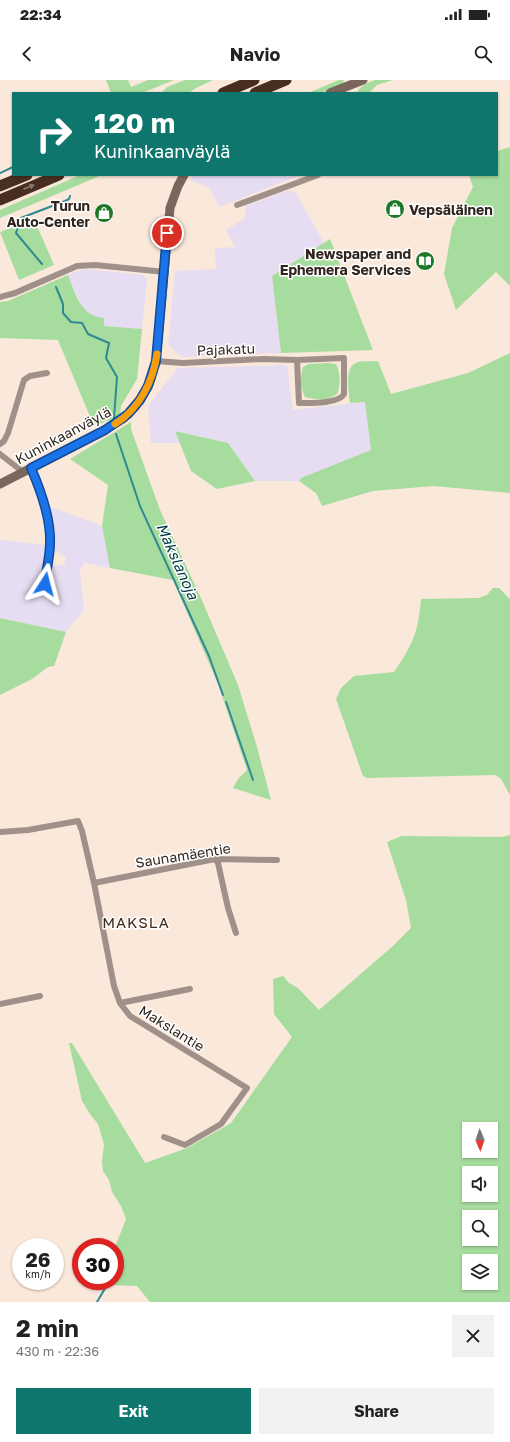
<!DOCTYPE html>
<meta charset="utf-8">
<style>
body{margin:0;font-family:"Golos Text",sans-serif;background:#f2f2f2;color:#222;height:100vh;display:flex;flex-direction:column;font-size:15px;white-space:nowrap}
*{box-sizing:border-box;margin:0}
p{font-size:13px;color:#767676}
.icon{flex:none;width:22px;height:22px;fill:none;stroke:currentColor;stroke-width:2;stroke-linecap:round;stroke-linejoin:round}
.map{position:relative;height:1222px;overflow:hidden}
.drawer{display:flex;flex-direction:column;background:#fff;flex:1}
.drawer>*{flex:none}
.guide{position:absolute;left:12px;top:12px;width:486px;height:84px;border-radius:0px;box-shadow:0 1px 3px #0004;background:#0f766e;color:#fff;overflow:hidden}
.needle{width:26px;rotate:178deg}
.tools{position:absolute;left:462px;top:1042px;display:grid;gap:8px}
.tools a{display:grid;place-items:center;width:36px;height:36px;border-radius:0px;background:#fff;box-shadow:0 1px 3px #0004;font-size:20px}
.speed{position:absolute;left:12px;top:1158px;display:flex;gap:8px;font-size:20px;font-weight:700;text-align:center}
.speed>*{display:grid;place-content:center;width:52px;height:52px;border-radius:50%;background:#fff;box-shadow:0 1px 3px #0004;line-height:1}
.speed small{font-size:10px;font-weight:400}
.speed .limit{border:6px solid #d22;background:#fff;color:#111}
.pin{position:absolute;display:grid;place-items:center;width:34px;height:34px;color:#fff;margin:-17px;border:2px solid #fff;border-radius:50%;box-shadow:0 1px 4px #0007}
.me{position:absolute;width:44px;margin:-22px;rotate:9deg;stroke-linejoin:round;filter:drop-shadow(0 0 3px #0008)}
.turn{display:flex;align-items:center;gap:14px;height:84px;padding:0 16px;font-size:18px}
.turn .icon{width:52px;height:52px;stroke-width:2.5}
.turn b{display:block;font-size:28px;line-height:34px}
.round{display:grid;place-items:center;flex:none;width:42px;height:42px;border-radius:0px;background:#f2f2f2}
.headline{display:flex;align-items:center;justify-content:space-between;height:68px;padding:0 16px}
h1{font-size:24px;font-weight:700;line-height:30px}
.action{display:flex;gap:8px;margin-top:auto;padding:8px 16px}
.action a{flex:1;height:46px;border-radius:0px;background:#0f766e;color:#fff;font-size:16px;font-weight:700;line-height:46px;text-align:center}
.action a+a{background:#f2f2f2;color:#222}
.status{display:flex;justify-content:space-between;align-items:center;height:28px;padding:0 20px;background:#fff;direction:ltr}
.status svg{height:11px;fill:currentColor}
header{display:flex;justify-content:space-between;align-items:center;height:52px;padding:0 16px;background:#fff;font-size:18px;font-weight:700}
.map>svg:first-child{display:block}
.industrial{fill:#e7ddf2}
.green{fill:#a6dc9d;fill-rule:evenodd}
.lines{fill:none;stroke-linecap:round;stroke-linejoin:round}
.stream{stroke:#318994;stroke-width:2}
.street{stroke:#9f918a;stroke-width:6}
.secondary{stroke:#7a665c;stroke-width:9}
.highway{stroke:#482e21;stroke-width:11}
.oneway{fill:#88776f}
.route-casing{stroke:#114b97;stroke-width:10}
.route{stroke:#1a73e8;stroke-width:7}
.slow{stroke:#f59e0b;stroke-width:7}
.labels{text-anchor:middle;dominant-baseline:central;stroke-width:3;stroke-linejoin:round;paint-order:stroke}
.poi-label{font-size:14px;font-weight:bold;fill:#31261e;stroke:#fff;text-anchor:end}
.street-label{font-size:14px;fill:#31261e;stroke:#fff}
.water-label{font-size:15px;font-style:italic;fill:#003c44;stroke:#fff}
.neighbourhood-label{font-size:15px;letter-spacing:1px;fill:#412918;stroke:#fff}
</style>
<div class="status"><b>22:34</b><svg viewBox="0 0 49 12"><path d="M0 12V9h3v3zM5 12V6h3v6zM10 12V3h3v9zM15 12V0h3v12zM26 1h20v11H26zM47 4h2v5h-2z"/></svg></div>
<header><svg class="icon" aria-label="back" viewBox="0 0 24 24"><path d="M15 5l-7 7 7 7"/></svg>Navio<svg class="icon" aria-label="search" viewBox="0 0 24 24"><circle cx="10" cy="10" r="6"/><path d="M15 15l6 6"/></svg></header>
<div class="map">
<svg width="510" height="1222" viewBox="0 0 510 1222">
<rect width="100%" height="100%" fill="#fae8db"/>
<path class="industrial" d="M193 95H295L296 97 219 127 210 109 190 100Z
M289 110 296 113 324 163 272 196 281 273 182 277 168 265 175 191 216 189 215 168 235 167 226 150 245 138 246 126Z
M83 189 143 195 147 200 142 249 104 246 96 238 82 227 68 195Z
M287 285 293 330 365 322 371 370 301 398 299 401H255L228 363 176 351 180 363H151L148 326 178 288Z
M46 425 102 446 110 488 85 483 80 489 84 530 66 552 0 538V460L45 465V487L64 485 66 477 63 476 54 469 55 450Z"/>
<path class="green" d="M106 0H128L131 7 148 0H174L142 13H111Z
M185 0H213L196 8 189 13H161L167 7Z
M339 0H343L344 3 320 13H308Z
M375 0H393L377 5 369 13H357C360 5 368 3 375 0Z
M510 67V206L496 192 456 230 444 194 452 148 473 107 469 95H497V71Z
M80 95H102L0 138V130Z
M34 139 54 185 19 200 0 152Z
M330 159 373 270 281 273 272 196Z
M68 195C76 214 80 236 104 238V246L142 249 137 299 121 326 120 336 94 346 58 260 0 258V222L8 221Z
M510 273V413L434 406 373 411 322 426 316 413 299 401 301 398 371 370 365 322 350 323C349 313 344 287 356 283 362 280 371 282 378 281L391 314 468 293Z
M328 283 336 284C341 294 340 303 338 313 329 321 316 320 305 317 300 307 300 297 303 287L309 284Z
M131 342V349L160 430 201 518 238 605 257 667 271 720 233 708 238 699 247 690 218 604 173 500 110 488 102 446 108 405 70 379Z
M175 351 228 363 255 401 217 409 191 391Z
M493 508H499L510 519V715L501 699 495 695 367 698 363 696 336 619 341 608 354 596 394 592C413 564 418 553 421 519L479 518 487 515Z
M0 538 66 552 54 586 48 587 32 599 0 615Z
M510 755V1222H150L137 1206 107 1205V1201H115V1167L126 1139 121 1126 112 1112 109 1100 103 1091 102 1081 104 1064 98 1044 90 1034 82 1021 69 963H72L145 1083 187 1068 231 1043 292 957 274 934 273 899 283 896 289 903 298 908 319 930 393 866 411 848 406 820 387 762 402 756 502 757ZM469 1049H491V1071H469ZM469 1093H491V1115H469ZM469 1137H491V1159H469ZM469 1181H491V1203H469Z"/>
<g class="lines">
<path class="stream" d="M0 93 13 87
M42 184 16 153 21 138 65 121 69 119 70 116
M56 207 63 224V233L71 242 82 243 88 254 109 263 106 278 117 297 114 338
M116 354 140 426 209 576 223 615
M226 622 253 700
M97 1222 107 1205"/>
<path class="street" d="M237 125 318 95
M0 217 15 213 77 186 95 185 165 192
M156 281 183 283 263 279 297 280 344 278V314C339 324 310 323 299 323L297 280
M0 364 4 361 8 353 24 300 30 296 47 293
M0 374 23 392
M31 388C41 411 51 438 50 463 50 477 46 490 45 504
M0 752 28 750 78 741 82 751 94 803 114 906 120 923 130 936 247 1008 221 1044 185 1065 164 1057
M215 779 218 783 228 828 236 853
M94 803 215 779 277 780
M120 923 190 909
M0 924 40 916"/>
<path class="secondary" d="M330 13 363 0
M0 404 105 350 123 339 135 327 144 313 151 299 156 281 170 128 178 106 184 95"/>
<path class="highway" d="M223 13 254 0
M255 13 286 0
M0 106 27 95
M0 120 59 95"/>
</g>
<defs><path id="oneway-solid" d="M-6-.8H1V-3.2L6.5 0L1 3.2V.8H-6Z"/></defs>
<use class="oneway" href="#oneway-solid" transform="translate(29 107) rotate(-23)"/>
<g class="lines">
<defs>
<path id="route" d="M45 504C46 490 50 477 50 463 51 438 41 411 31 388L105 350 128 334 140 320 148 306 156 281 167 153"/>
</defs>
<use href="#route" class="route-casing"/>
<use href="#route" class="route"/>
<path class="slow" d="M115 344C139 329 153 302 157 274"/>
</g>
<defs>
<symbol id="shop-disc" viewBox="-11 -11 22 22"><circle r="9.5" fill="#1c7828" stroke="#fff"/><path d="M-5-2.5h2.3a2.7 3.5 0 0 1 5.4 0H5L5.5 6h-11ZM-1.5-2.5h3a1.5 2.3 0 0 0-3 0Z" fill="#fff"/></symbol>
<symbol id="library-disc" viewBox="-11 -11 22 22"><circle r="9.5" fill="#1c7828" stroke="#fff"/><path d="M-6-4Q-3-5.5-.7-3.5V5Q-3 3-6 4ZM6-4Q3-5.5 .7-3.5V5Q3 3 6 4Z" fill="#fff"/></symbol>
</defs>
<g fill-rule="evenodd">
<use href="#shop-disc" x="384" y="118" width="22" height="22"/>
<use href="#shop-disc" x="93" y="122" width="22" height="22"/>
<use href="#library-disc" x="414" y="170" width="22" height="22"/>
</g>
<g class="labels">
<g class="poi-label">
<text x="90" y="125">Turun<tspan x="90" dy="16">Auto-Center</tspan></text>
<text x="409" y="129" text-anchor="start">Vepsäläinen</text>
<text x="411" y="173">Newspaper and<tspan x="411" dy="16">Ephemera Services</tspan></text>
</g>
<g class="street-label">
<text transform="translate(226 269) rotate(-2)">Pajakatu</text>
<text transform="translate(63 355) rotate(-28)">Kuninkaanväylä</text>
<text transform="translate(183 775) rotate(-9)">Saunamäentie</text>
<text transform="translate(172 948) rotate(32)">Makslantie</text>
</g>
<g class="water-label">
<text transform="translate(178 481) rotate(66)">Makslanoja</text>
</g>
<g class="neighbourhood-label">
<text x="136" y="842">MAKSLA</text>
</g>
</g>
</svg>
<div class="tools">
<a><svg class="needle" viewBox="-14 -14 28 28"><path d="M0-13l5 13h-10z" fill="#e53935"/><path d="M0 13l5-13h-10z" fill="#767676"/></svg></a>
<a><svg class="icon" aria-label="sound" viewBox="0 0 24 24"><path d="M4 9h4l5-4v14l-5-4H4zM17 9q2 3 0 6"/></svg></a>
<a><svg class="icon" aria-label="search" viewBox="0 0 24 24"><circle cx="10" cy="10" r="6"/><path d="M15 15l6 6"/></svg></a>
<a><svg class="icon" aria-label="layers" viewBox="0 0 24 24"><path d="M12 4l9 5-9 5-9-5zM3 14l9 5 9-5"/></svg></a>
</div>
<div class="speed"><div>26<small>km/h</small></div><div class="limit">30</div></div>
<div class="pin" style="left:167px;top:153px;background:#d93025"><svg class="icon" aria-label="arrive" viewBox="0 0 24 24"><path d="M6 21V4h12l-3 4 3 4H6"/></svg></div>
<svg class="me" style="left:45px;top:504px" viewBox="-20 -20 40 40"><path d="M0-17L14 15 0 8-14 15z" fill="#1a73e8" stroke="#fff" stroke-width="4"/></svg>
<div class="guide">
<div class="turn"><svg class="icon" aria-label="right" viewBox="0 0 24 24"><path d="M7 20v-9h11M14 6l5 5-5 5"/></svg><div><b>120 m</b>Kuninkaanväylä</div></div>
</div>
</div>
<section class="drawer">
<div class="headline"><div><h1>2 min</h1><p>430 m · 22:36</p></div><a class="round"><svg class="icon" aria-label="close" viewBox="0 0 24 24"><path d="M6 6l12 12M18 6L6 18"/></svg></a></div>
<div class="action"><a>Exit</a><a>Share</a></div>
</section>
